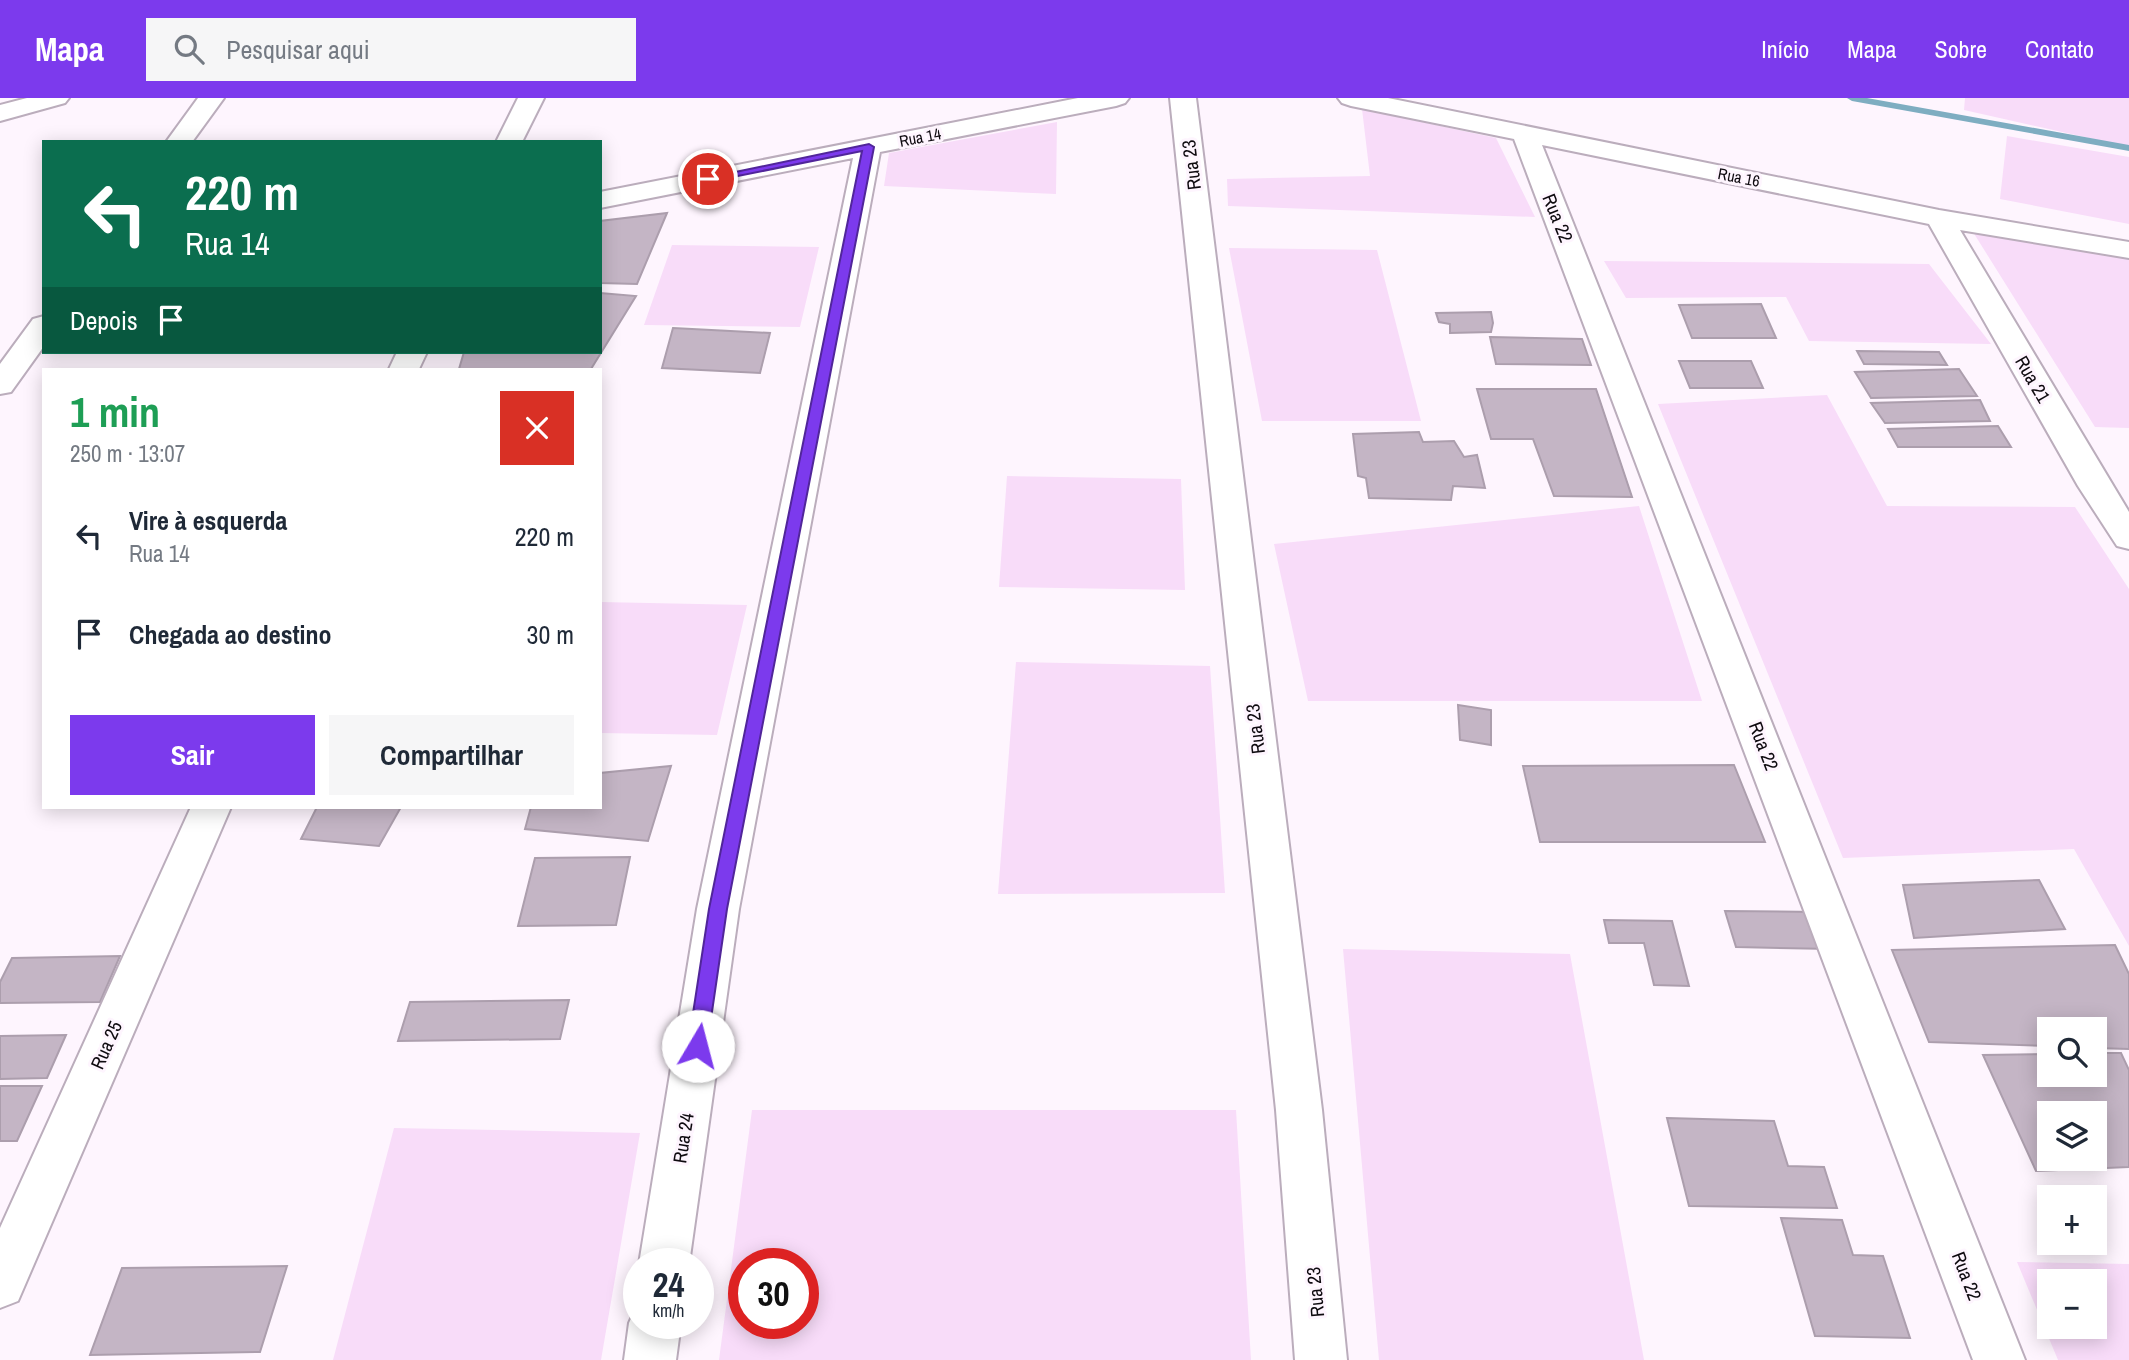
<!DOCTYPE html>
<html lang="pt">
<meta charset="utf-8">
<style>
body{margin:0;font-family:"Archivo Narrow",sans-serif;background:#f6f6f7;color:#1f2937;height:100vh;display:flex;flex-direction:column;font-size:26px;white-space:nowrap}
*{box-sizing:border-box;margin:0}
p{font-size:23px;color:#747a83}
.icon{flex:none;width:38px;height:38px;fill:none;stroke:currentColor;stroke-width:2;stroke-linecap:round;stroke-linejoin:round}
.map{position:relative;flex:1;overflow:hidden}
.drawer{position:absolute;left:42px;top:270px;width:560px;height:441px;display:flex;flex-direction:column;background:#fff;border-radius:0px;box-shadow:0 4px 18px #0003}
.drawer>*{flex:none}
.banner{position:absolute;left:42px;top:42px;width:560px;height:214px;border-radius:0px;box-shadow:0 4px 18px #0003;background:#0b6e4f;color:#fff;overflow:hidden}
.tools{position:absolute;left:2037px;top:919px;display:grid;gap:14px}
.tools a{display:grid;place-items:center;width:70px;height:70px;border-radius:0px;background:#fff;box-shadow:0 4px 18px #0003;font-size:35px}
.speed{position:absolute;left:623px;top:1150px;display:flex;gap:14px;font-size:35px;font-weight:700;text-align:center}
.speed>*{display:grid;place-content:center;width:91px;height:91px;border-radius:50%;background:#fff;box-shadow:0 4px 18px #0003;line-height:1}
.speed small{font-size:18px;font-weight:400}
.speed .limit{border:10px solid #d22;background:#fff;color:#111}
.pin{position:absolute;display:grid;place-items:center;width:60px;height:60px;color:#fff;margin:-30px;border:4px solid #fff;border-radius:50%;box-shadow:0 2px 7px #0007}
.me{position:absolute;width:77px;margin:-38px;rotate:8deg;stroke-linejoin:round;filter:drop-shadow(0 0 5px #0008)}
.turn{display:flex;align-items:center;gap:24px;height:147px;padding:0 28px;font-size:32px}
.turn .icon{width:91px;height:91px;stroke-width:2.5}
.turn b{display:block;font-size:49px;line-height:60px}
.then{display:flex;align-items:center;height:66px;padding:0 28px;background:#0003;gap:14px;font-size:26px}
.round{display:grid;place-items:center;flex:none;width:74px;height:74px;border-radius:0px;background:#f6f6f7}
.head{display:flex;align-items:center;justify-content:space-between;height:119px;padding:0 28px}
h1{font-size:42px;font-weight:800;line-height:52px;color:#1e9e55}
.primary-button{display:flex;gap:14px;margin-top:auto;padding:14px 28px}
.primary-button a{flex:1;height:80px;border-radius:0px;background:#7c3aed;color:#fff;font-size:28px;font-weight:800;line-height:80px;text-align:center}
.primary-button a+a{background:#f6f6f7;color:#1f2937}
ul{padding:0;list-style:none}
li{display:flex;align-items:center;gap:21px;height:98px;padding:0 28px}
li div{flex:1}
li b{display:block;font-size:26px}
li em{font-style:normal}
header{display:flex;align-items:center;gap:42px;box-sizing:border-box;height:98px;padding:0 35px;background:#7c3aed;color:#fff}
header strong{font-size:33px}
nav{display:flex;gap:38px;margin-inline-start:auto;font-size:24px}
.search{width:490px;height:63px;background:#f6f6f7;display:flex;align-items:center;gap:18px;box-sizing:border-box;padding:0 24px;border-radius:0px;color:#747a83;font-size:26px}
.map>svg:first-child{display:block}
.green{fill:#f8dcf9;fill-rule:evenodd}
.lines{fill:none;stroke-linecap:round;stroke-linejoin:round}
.stream{fill:#7eadc1;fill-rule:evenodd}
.building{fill:#c4b5c5;stroke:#ac9ead;stroke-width:2;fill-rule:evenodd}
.street-casing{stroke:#bbadbc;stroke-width:4}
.street{fill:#fff;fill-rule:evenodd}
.route{fill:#7c3aed;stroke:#51269a;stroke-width:2}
.labels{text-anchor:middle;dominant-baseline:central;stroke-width:6;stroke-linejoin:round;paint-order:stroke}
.far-street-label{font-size:16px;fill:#0e0a0f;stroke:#fef5fe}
.street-label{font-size:19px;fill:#0e0a0f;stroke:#fef5fe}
</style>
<header>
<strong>Mapa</strong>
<div class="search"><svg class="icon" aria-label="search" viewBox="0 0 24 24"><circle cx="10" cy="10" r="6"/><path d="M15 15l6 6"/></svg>Pesquisar aqui</div>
<nav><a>Início</a><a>Mapa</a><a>Sobre</a><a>Contato</a></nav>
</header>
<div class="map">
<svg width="2129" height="1262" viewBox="0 0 2129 1262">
<rect width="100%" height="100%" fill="#fef5fe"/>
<path class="green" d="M1965 0H2129V49L1964 12Z
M1362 11 1496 40 1535 119 1228 108 1227 81 1370 78Z
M1057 24 1056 96 884 88 889 55Z
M2007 38 2129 59V126L2000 101Z
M1973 134 2129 161V330L2095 329Z
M672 147 819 149 800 229 644 227Z
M1229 150 1377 152 1421 323H1262Z
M1604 163 1929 166 1991 246 1809 243 1786 199 1626 200Z
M1827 297 1887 408 2075 409 2129 491V848L2074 751 1843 760 1658 306Z
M1007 378 1181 381 1185 492 999 489Z
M1639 408 1702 603H1308L1274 446Z
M600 504 747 507 717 637 600 635Z
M1016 564 1210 568 1225 795 998 796Z
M1343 851 1570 856 1644 1262H1379Z
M752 1012H1236L1251 1262H719ZM744 1166H803V1225H744Z
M394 1030 640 1035 601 1262H333Z
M2017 1164 2129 1166V1262H2058ZM2049 1183H2095V1228H2049Z"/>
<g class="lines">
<path class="stream" d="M1847 0H1867L2129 47V53L1852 3Z"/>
</g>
<path class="building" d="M667 115 637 186 600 185V123Z
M600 195 636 198 591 271H459L464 254H600Z
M1761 206 1776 240H1692L1679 207Z
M1491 214 1493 225 1491 234 1450 235V226L1439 224 1436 215Z
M673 230 770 235 760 275 662 270Z
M1490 239 1582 241 1591 267 1496 266Z
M1857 253 1939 254 1947 267 1864 266Z
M1679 263H1751L1763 290H1690Z
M1959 271 1977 298 1871 300 1855 274Z
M1477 291H1596L1632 399 1554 398 1533 341H1491Z
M1980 302 1990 323 1885 325 1871 305Z
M1998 328 2011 349H1898L1888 331Z
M1419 334 1423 344 1454 343 1464 359 1477 357 1485 390 1453 388 1451 402 1369 400 1366 380 1358 378 1353 336Z
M1458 607 1491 612V647L1460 642Z
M1734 667 1765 744H1540L1523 668Z
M671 668 648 743 525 731 531 709H600V675Z
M317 709H401L379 748 301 741Z
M630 759 616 827 518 828 535 760Z
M2039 782 2065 831 1914 840 1903 787Z
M1725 813 1818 814 1831 851 1736 849Z
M1604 822 1672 823 1689 888 1654 887 1644 845H1609Z
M2115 847 2129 876V951L2095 950V931H2049V948L1929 944 1892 852Z
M120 858 100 904 0 905V884L12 860Z
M569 902 560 941 398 943 410 904Z
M66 937 47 980 0 981V938Z
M2095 955H2121L2129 972V1069L2036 1073 1983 957 2049 956V976H2095ZM2049 1015H2095V1060H2049Z
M0 988H42L17 1043H0Z
M1667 1020 1774 1023 1788 1068 1824 1069 1837 1110 1689 1108Z
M1781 1120 1842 1122 1853 1157 1883 1158 1910 1240 1815 1238Z
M287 1168 260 1254 90 1257 122 1170Z"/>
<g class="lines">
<defs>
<path id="street" d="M27 0H69L65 5 0 23V7Z
M198 0H224L192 44H166Z
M518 0H544L522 44H496Z
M1078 0H1129L1125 5 1116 8 880 54 739 811 689 1166H639L697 811 853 60 600 110V94Z
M1170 0H1196L1322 1012 1347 1262H1295L1276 1012Z
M1338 0H1388L1939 112 2129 144V160L1960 132 2129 414V451L2117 448 2078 388 1929 126 1542 47 2025 1262H1973L1514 41 1351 8 1342 5Z
M44 218V248L11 294 0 296V266L33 221Z
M397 254H427L419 271H389Z
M191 709H231L18 1203 0 1210V1130Z
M637 1207 639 1225H681L676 1262H624L629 1225Z"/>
</defs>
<use href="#street" class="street-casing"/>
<use href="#street" class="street"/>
</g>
<path class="route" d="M869 46 874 49 727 811 707 948 704 953H691L688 948 709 811 862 53 708 84 702 81Z"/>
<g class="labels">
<g class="far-street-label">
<text transform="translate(920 39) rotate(-11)">Rua 14</text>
<text transform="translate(1739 79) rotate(11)">Rua 16</text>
</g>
<g class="street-label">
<text transform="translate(1191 67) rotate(-97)">Rua 23</text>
<text transform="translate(1558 120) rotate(68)">Rua 22</text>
<text transform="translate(2033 281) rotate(60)">Rua 21</text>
<text transform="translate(1255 631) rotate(-97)">Rua 23</text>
<text transform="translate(1764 648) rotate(69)">Rua 22</text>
<text transform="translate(106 947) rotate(-66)">Rua 25</text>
<text transform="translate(683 1040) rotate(-81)">Rua 24</text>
<text transform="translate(1967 1178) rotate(69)">Rua 22</text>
<text transform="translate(1315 1194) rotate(-95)">Rua 23</text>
</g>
</g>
</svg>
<div class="tools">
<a><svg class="icon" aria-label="search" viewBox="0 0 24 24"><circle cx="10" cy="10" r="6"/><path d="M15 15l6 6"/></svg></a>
<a><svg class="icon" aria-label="layers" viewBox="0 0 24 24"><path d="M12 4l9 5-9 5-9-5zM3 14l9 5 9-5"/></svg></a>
<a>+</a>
<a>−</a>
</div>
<div class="speed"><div>24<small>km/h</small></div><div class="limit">30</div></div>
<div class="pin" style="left:708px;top:81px;background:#d93025"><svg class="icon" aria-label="arrive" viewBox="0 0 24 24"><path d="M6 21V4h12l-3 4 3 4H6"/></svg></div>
<svg class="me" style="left:698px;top:948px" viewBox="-20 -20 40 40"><circle r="19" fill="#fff"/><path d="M0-13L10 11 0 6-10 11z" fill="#7c3aed"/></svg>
<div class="banner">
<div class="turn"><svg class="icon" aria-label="left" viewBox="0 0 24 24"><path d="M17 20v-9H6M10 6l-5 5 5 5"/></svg><div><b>220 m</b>Rua 14</div></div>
<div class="then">Depois<svg class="icon" aria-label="arrive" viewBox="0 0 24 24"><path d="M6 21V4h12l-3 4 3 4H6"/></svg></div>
</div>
<section class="drawer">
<div class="head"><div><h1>1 min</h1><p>250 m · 13:07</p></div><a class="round" style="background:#d93025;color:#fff"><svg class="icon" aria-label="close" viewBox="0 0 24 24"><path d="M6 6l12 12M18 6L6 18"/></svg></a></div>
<ul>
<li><svg class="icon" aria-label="left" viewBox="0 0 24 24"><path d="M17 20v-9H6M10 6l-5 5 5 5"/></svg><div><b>Vire à esquerda</b><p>Rua 14</p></div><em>220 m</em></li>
<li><svg class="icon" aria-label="arrive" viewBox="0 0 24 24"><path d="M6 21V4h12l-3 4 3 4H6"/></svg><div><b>Chegada ao destino</b></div><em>30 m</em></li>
</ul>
<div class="primary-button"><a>Sair</a><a>Compartilhar</a></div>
</section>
</div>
